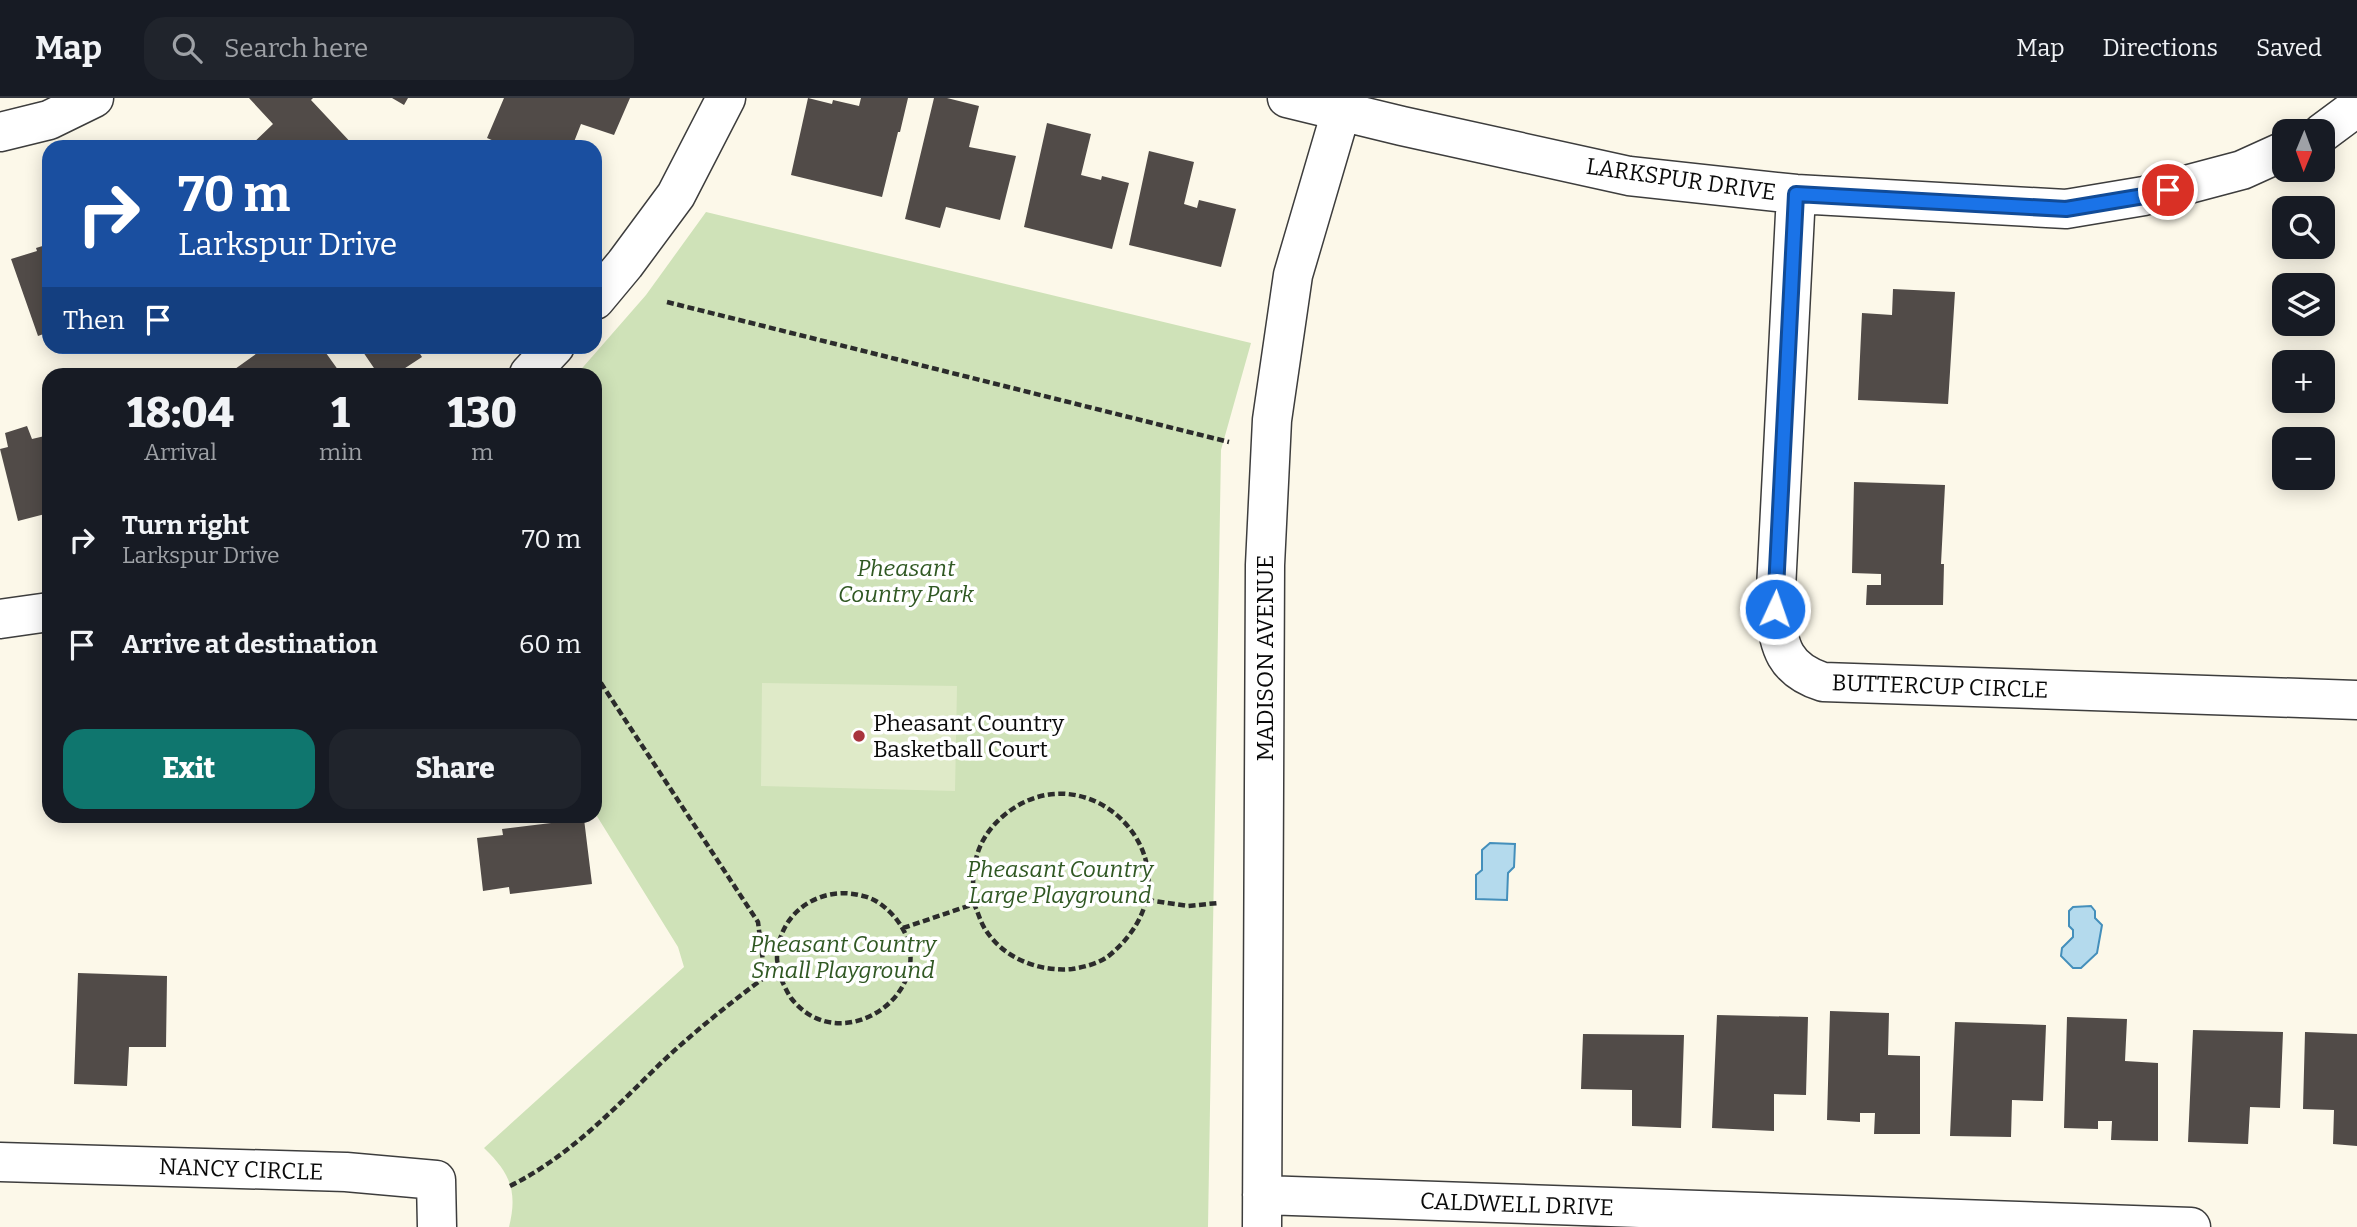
<!DOCTYPE html>
<meta charset="utf-8">
<style>
body{margin:0;font-family:Bitter,serif;background:#20242c;color:#f1f3f6;height:100vh;display:flex;flex-direction:column;font-size:26px;white-space:nowrap}
*{box-sizing:border-box;margin:0}
p{font-size:23px;color:#9ea1a6}
.icon{flex:none;width:38px;height:38px;fill:none;stroke:currentColor;stroke-width:2;stroke-linecap:round;stroke-linejoin:round}
.map{position:relative;flex:1;overflow:hidden}
.details{position:absolute;left:42px;top:270px;width:560px;height:455px;display:flex;flex-direction:column;background:#171b24;border-radius:21px;box-shadow:0 4px 18px #0003}
.details>*{flex:none}
.banner{position:absolute;left:42px;top:42px;width:560px;height:214px;border-radius:21px;box-shadow:0 4px 18px #0003;background:#1a4fa0;color:#fff;overflow:hidden}
.needle{width:46px;rotate:181deg}
.buttons{position:absolute;left:2272px;top:21px;display:grid;gap:14px}
.buttons a{display:grid;place-items:center;width:63px;height:63px;border-radius:14px;background:#171b24;box-shadow:0 4px 18px #0003;font-size:35px}
.pin{position:absolute;display:grid;place-items:center;width:60px;height:60px;color:#fff;margin:-30px;border:4px solid #fff;border-radius:50%;box-shadow:0 2px 7px #0007}
.me{position:absolute;width:77px;margin:-38px;rotate:3deg;stroke-linejoin:round;filter:drop-shadow(0 0 5px #0008)}
.turn{display:flex;align-items:center;gap:24px;height:147px;padding:0 21px;font-size:32px}
.turn .icon{width:91px;height:91px;stroke-width:2.5}
.turn b{display:block;font-size:49px;line-height:60px}
.then{display:flex;align-items:center;height:66px;padding:0 21px;background:#0003;gap:14px;font-size:26px}
.eta{display:flex;justify-content:space-evenly;align-items:center;height:119px;text-align:center}
.eta b{font-size:42px;font-weight:800;line-height:49px}
.button{display:flex;gap:14px;margin-top:auto;padding:14px 21px}
.button a{flex:1;height:80px;border-radius:21px;background:#0f766e;color:#fff;font-size:28px;font-weight:800;line-height:80px;text-align:center}
.button a+a{background:#20242c;color:#f1f3f6}
ul{padding:0;list-style:none}
li{display:flex;align-items:center;gap:21px;height:105px;padding:0 21px}
li div{flex:1}
li b{display:block;font-size:26px}
li em{font-style:normal}
header{display:flex;align-items:center;gap:42px;box-sizing:border-box;height:98px;padding:0 35px;background:#171b24;border-bottom:2px solid #363941}
header strong{font-size:33px}
nav{display:flex;gap:38px;margin-inline-start:auto;font-size:24px}
.search{width:490px;height:63px;background:#20242c;display:flex;align-items:center;gap:18px;box-sizing:border-box;padding:0 24px;border-radius:21px;color:#9ea1a6;font-size:26px}
.map>svg:first-child{display:block}
.green{fill:#cfe2b8}
.pitch{fill:#dfeac8}
.water{fill:#b4daed;stroke:#448fbb;stroke-width:2}
.building{fill:#514b48}
.lines{fill:none;stroke-linecap:round;stroke-linejoin:round}
.minor-casing{stroke:#3d3d3d;stroke-width:41}
.path{stroke:#2c2c2c;stroke-width:4.5;stroke-dasharray:7 3.5;stroke-linecap:butt}
.minor{stroke:#fff;stroke-width:38}
.route-casing{stroke:#114b97;stroke-width:18}
.route{stroke:#1a73e8;stroke-width:12}
.poi-dot{fill:#a8343d;stroke:#fff;stroke-width:2.5}
.labels{text-anchor:middle;dominant-baseline:central;stroke-width:7;stroke-linejoin:round;paint-order:stroke}
.street-label{font-size:23px;fill:#0a0a0a;stroke:#fff}
.park-label{font-size:23px;font-style:italic;fill:#305823;stroke:#fff}
.poi-label{font-size:23px;fill:#0a0a0a;stroke:#fff;text-anchor:start}
</style>
<header>
<strong>Map</strong>
<div class="search"><svg class="icon" aria-label="search" viewBox="0 0 24 24"><circle cx="10" cy="10" r="6"/><path d="M15 15l6 6"/></svg>Search here</div>
<nav><a>Map</a><a>Directions</a><a>Saved</a></nav>
</header>
<div class="map">
<svg width="2357" height="1129" viewBox="0 0 2357 1129">
<rect width="100%" height="100%" fill="#fcf8e9"/>
<path class="green" d="M706 114 1251 245 1221 352 1208 1129H509C518 1093 510 1075 484 1050L684 869 678 849 595 715V276H577L646 197Z"/>
<path class="pitch" d="M762 585 957 588 955 693 761 688Z"/>
<path class="water" d="M1490 745 1515 746 1514 769 1508 775 1507 802 1476 801V777L1482 772V752Z
M2091 808 2095 813V820L2102 827 2097 855 2081 870H2073L2061 858 2062 850 2073 839V832L2069 828V813L2073 809Z"/>
<path class="building" d="M249 0H313L311 2 355 49H249L273 26Z
M392 0H408L404 7Z
M504 0H630L614 37 581 26 572 49H508L487 40Z
M808 0 832 6 833 2 859 8 861 0H908L900 34H898L882 99 791 77Z
M934 0H947L979 8 969 49 1016 58 1000 122 946 109 940 130 905 121Z
M1047 25 1091 36 1081 77 1101 82 1102 78 1129 85 1112 151 1024 129Z
M1149 53 1194 64 1184 106 1197 110 1199 102 1236 111 1221 169 1129 147Z
M49 146V234L38 238 11 161 37 153 36 150Z
M1893 191 1955 194 1948 306 1858 302 1862 215 1892 217Z
M267 248H321L341 276H228Z
M359 248H415L422 259 396 276H378Z
M27 328 32 341 49 337V420H47L45 416 18 423 0 351 8 349 5 335Z
M1854 384 1945 387 1941 466H1944L1943 507H1866L1867 487H1881V476L1852 475Z
M584 721 592 786 510 796 509 789 483 793 477 740 503 737 502 731Z
M78 875 167 878 166 949H129L127 988 74 986Z
M1830 913 1889 915 1888 957 1920 958V1036H1874L1875 1015H1860V1024L1827 1022Z
M1717 917 1808 919 1806 997 1774 996V1033L1712 1030Z
M2067 919 2127 921 2125 963 2158 965V1043L2111 1042 2112 1023H2098V1031L2064 1030Z
M1955 924 2046 927 2043 1003 2012 1002 2011 1039 1950 1038Z
M2193 932 2283 934 2280 1010 2250 1009 2248 1046 2188 1044Z
M2305 934 2357 936V1048L2333 1046 2334 1012 2303 1011Z
M1583 936 1684 937 1681 1030 1632 1028V992L1581 991Z"/>
<g class="lines">
<defs>
<path id="minor" d="M1287 0 1402 28 1629 78 1796 96 2066 111 2144 98 2242 72 2284 53
M0 34 49 22 94 0
M2322 35 2357 9
M1796 96 1775 511C1778 549 1785 572 1823 584L2357 602
M595 202 625 166 676 97 726 0
M529 276 555 248
M0 521 49 514
M0 1064 346 1074 436 1082 437 1129
M1262 1097 2191 1129
M1262 1129 1265 467 1272 322 1293 177 1345 0"/>
</defs>
<use href="#minor" class="minor-casing"/>
<path class="path" d="M667 204 1229 344
M595 576 758 824 765 879
M1147 802 1188 808 1218 805
M903 830 974 806C978 814 980 823 985 831 1003 860 1038 874 1072 871 1085 869 1101 865 1111 856 1211 770 1089 643 1002 719 974 744 971 772 974 806
M510 1088C570 1058 615 1010 662 964 695 933 729 906 765 879L781 881C784 887 787 894 791 900 842 966 948 889 897 822 888 811 877 801 863 798 821 786 778 814 777 860 777 866 780 874 781 881"/>
<use href="#minor" class="minor"/>
</g>
<g class="lines">
<defs>
<path id="route" d="M1775 511 1796 96 2066 111 2144 98 2168 92"/>
</defs>
<use href="#route" class="route-casing"/>
<use href="#route" class="route"/>
</g>
<circle class="poi-dot" cx="859" cy="638" r="7"/>
<g class="labels">
<g class="street-label">
<text transform="translate(1681 81) rotate(8)">LARKSPUR DRIVE</text>
<text transform="translate(1265 560) rotate(-90)">MADISON AVENUE</text>
<text transform="translate(1940 588) rotate(2)">BUTTERCUP CIRCLE</text>
<text transform="translate(241 1071) rotate(2)">NANCY CIRCLE</text>
<text transform="translate(1517 1106) rotate(2)">CALDWELL DRIVE</text>
</g>
<g class="park-label">
<text x="906" y="470">Pheasant<tspan x="906" dy="26">Country Park</tspan></text>
<text x="1060" y="771">Pheasant Country<tspan x="1060" dy="26">Large Playground</tspan></text>
<text x="843" y="846">Pheasant Country<tspan x="843" dy="26">Small Playground</tspan></text>
</g>
<g class="poi-label">
<text x="873" y="625">Pheasant Country<tspan x="873" dy="26">Basketball Court</tspan></text>
</g>
</g>
</svg>
<div class="buttons">
<a><svg class="needle" viewBox="-14 -14 28 28"><path d="M0-13l5 13h-10z" fill="#e53935"/><path d="M0 13l5-13h-10z" fill="#9ea1a6"/></svg></a>
<a><svg class="icon" aria-label="search" viewBox="0 0 24 24"><circle cx="10" cy="10" r="6"/><path d="M15 15l6 6"/></svg></a>
<a><svg class="icon" aria-label="layers" viewBox="0 0 24 24"><path d="M12 4l9 5-9 5-9-5zM3 14l9 5 9-5"/></svg></a>
<a>+</a>
<a>−</a>
</div>
<div class="pin" style="left:2168px;top:92px;background:#d93025"><svg class="icon" aria-label="arrive" viewBox="0 0 24 24"><path d="M6 21V4h12l-3 4 3 4H6"/></svg></div>
<svg class="me" style="left:1775px;top:511px" viewBox="-20 -20 40 40"><circle r="17" fill="#1a73e8" stroke="#fff" stroke-width="3"/><path d="M0-11L8 9 0 5-8 9z" fill="#fff"/></svg>
<div class="banner">
<div class="turn"><svg class="icon" aria-label="right" viewBox="0 0 24 24"><path d="M7 20v-9h11M14 6l5 5-5 5"/></svg><div><b>70 m</b>Larkspur Drive</div></div>
<div class="then">Then<svg class="icon" aria-label="arrive" viewBox="0 0 24 24"><path d="M6 21V4h12l-3 4 3 4H6"/></svg></div>
</div>
<section class="details">
<div class="eta">
<div><b>18:04</b><p>Arrival</p></div>
<div><b>1</b><p>min</p></div>
<div><b>130</b><p>m</p></div>
</div>
<ul>
<li><svg class="icon" aria-label="right" viewBox="0 0 24 24"><path d="M7 20v-9h11M14 6l5 5-5 5"/></svg><div><b>Turn right</b><p>Larkspur Drive</p></div><em>70 m</em></li>
<li><svg class="icon" aria-label="arrive" viewBox="0 0 24 24"><path d="M6 21V4h12l-3 4 3 4H6"/></svg><div><b>Arrive at destination</b></div><em>60 m</em></li>
</ul>
<div class="button"><a>Exit</a><a>Share</a></div>
</section>
</div>
